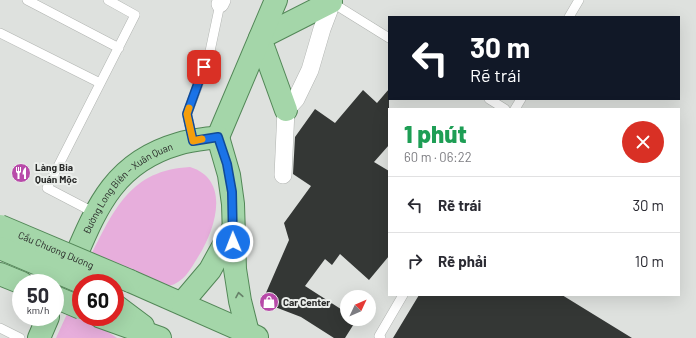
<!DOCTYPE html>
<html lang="vi">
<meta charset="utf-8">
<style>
body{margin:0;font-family:Barlow,sans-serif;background:#f2f2f3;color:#2b2b33;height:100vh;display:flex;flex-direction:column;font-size:15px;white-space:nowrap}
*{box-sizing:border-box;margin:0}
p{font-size:13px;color:#7c7c81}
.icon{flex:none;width:22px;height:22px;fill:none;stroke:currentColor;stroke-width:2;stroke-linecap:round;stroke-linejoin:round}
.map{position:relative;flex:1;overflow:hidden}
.drawer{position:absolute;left:388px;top:108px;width:292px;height:188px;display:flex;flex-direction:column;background:#fff;border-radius:0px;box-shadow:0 4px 16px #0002}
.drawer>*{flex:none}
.guide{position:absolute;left:388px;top:16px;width:292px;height:84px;border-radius:0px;box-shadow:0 4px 16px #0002;background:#111827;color:#fff;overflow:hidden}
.needle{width:26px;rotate:46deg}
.fabs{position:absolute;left:340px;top:290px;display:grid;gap:8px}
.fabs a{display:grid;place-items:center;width:36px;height:36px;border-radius:50%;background:#fff;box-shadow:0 4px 16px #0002;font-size:20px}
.speed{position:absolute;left:12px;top:274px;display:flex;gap:8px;font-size:20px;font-weight:700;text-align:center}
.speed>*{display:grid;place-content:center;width:52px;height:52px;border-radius:50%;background:#fff;box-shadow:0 4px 16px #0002;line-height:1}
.speed small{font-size:10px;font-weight:400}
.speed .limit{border:6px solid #d22;background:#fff;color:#111}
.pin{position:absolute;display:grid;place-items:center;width:34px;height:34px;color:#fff;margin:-17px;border-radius:8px;box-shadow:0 2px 6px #0006}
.me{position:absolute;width:44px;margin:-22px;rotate:359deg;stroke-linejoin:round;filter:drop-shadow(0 0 3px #0008)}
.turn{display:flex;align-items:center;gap:14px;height:84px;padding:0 16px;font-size:18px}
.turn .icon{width:52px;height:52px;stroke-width:2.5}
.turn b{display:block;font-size:28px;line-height:34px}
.round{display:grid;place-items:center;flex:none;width:42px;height:42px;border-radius:21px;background:#f2f2f3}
.headline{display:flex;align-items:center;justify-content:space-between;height:68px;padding:0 16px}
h1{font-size:24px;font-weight:800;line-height:30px;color:#1e9e55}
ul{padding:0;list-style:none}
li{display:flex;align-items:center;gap:12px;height:56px;padding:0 16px;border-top:1px solid #e1e1e2}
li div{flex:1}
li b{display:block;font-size:15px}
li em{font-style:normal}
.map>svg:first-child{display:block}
.green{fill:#e7aedc}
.building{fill:#343735}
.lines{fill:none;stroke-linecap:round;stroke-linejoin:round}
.lane-casing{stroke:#b1b4b1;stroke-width:10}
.street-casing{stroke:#b1b4b1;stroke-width:18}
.primary-casing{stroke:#528757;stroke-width:24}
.lane{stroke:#fff;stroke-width:9}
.street{stroke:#fff;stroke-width:17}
.primary{stroke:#a4d6a9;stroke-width:22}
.primary-bridge-casing{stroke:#528757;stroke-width:24;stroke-linecap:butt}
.primary-bridge{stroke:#a4d6a9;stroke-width:22}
.oneway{stroke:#668068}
.route-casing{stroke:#114b97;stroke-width:10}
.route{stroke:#1a73e8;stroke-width:7}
.slow{stroke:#f59e0b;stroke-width:7}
.labels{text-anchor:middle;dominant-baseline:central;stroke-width:4;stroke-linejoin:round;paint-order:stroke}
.poi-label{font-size:10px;font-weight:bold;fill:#282928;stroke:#ebeeeb;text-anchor:start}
.street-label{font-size:10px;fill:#282928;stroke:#ebeeeb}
</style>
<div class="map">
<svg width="696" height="338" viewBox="0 0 696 338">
<rect width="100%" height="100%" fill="#dee1de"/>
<path class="green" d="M190 167C232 180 215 230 198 257 190 270 184 282 169 286L90 257C114 210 130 170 190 167Z
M67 314 105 330 117 338H56Z"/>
<path class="building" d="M389 89V145L374 162 389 171V256L369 280 340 254 332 265 325 259 305 286 347 313V319H357L345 338H334L301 317 262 302 289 240 284 223 311 186 293 174 295 137 315 109 335 123 363 90 377 103Z
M419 295H562L632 338H393Z"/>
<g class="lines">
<defs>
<path id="lane" d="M27 0 119 48
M331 2 389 38
M569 17 579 0
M0 33 100 83
M489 99 505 109
M515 109 521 99
M193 141 187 114 209 56 220 4
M95 213 47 188 135 15 108 0
M0 328 20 338
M381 338 379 336 403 295"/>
<path id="street" d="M220 4 222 0
M283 175 286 110 296 99 310 70 322 29 333 0"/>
<g id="primary">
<path d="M286 110 260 38 331 2"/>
<path d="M218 137 229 175 233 204 235 269 240 301 248 333"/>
<path d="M218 137 276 0"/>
<path d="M0 274 22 283"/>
<path id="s1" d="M68 274C94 215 109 164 178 144 191 140 205 139 218 137"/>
<path d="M130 281 257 337"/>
<path d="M182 303 210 270 232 230"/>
<path d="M115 305 143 326"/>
<path d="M101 317 160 338"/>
<path d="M39 338 48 317"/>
</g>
</defs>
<use href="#lane" class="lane-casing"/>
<use href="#street" class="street-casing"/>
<use href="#primary" class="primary-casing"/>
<use href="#lane" class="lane"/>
<use href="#street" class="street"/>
<use href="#primary" class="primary"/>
<defs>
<g id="primary-bridge">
<path id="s2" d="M0 226 130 281"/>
<path d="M0 248 83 283"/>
<path d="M55 297 81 308"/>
</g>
</defs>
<use href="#primary-bridge" class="primary-bridge-casing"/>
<use href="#primary-bridge" class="primary-bridge"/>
</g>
<defs><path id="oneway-chevron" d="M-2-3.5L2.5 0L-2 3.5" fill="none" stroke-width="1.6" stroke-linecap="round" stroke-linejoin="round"/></defs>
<use class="oneway" href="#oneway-chevron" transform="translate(239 295) rotate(-100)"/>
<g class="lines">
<defs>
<path id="route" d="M204 67 187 114 193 141 218 137 227 164 232 192 233 242"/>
</defs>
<use href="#route" class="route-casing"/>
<use href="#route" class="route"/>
<path class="slow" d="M189 108 187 114 193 141 202 139"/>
</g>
<defs>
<symbol id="restaurant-disc" viewBox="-11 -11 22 22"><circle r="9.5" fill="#b84aa9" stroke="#ebeeeb"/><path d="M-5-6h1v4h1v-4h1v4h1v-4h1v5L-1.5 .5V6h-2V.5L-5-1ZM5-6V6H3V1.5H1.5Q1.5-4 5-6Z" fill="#fff"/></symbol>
<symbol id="shop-disc" viewBox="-11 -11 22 22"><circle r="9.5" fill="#b84aa9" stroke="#ebeeeb"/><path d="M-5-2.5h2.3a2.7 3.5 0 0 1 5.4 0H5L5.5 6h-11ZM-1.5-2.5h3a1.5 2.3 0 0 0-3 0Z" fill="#fff"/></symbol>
</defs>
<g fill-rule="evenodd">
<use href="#restaurant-disc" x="10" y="162" width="22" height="22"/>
<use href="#shop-disc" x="258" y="291" width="22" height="22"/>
</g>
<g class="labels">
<g class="poi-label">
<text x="35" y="167">Làng Bia<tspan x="35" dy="12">Quán Mộc</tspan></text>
<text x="283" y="302">Car Center</text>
</g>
<g class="street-label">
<text stroke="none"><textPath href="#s1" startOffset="108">Đường Long Biên – Xuân Quan</textPath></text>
<text stroke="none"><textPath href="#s2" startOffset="61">Cầu Chương Dương</textPath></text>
</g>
</g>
</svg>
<div class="fabs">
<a><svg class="needle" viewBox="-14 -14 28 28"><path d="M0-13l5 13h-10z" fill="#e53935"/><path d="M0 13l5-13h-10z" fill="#7c7c81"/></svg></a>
</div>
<div class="speed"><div>50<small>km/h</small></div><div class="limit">60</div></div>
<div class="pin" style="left:204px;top:67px;background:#d93025"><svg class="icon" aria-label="arrive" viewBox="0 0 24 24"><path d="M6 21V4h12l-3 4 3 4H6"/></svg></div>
<svg class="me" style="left:233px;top:242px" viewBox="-20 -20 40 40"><circle r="17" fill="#1a73e8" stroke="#fff" stroke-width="3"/><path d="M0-11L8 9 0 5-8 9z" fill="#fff"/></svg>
<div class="guide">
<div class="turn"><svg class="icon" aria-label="left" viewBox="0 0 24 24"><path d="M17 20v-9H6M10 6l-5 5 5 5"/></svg><div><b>30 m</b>Rẽ trái</div></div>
</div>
<section class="drawer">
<div class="headline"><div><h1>1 phút</h1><p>60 m · 06:22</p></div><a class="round" style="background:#d93025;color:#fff"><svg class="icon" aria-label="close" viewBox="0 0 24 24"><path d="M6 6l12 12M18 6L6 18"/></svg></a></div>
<ul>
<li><svg class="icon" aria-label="left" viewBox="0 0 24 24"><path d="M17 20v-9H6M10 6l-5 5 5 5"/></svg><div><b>Rẽ trái</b></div><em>30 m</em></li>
<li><svg class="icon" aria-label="right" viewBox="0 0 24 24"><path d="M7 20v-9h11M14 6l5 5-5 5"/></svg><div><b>Rẽ phải</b></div><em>10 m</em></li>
</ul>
</section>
</div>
